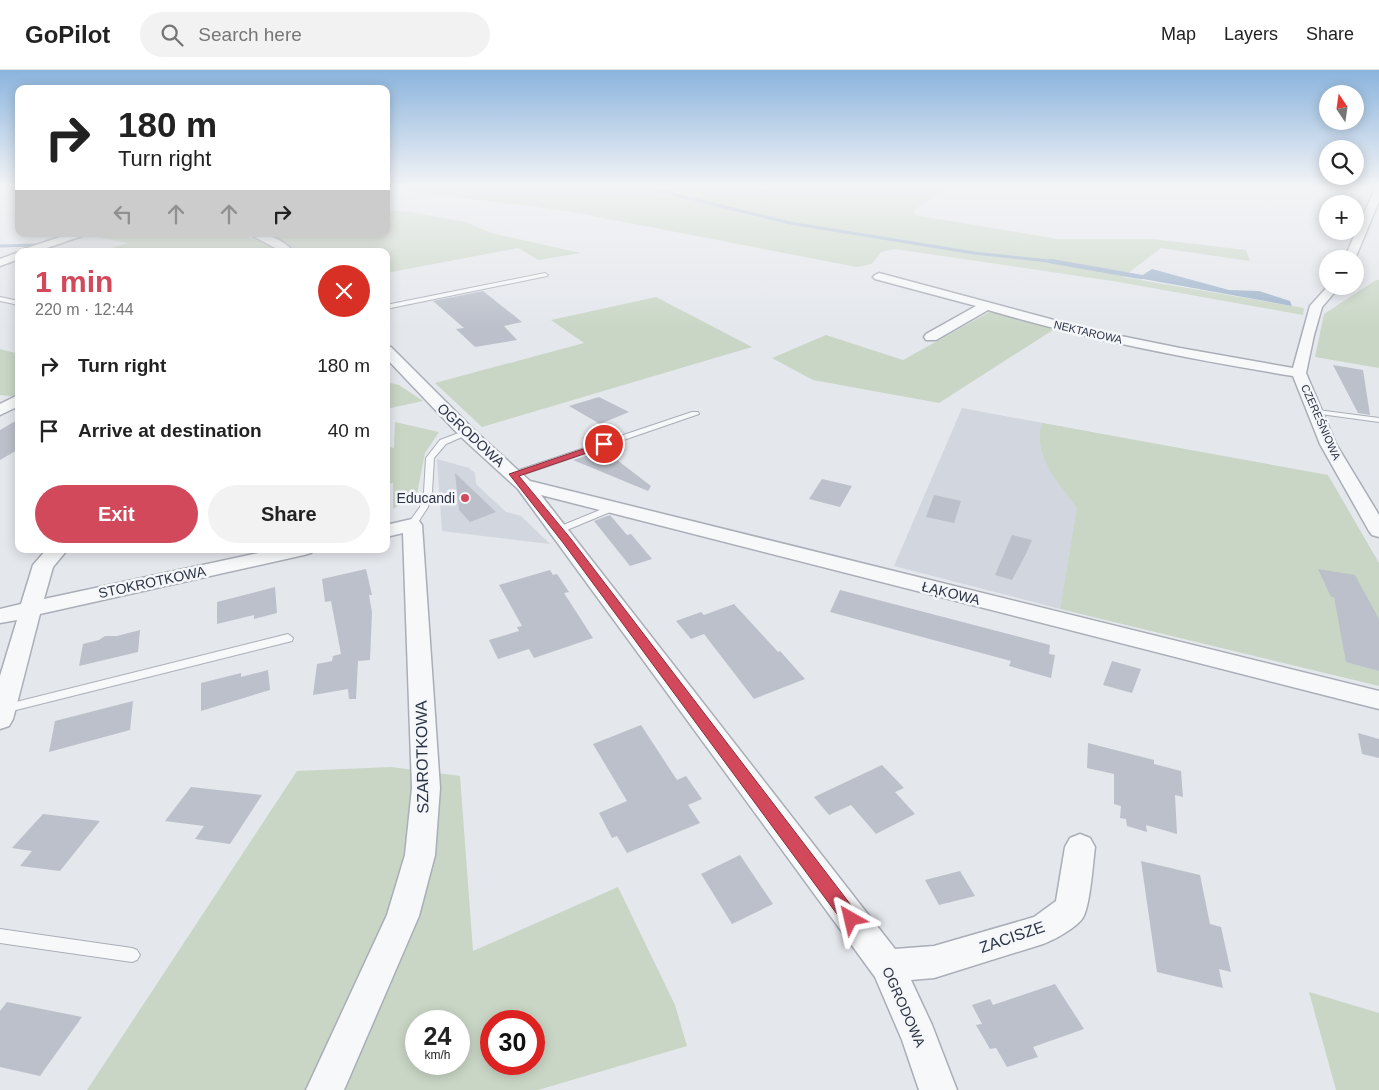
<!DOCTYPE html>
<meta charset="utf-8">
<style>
body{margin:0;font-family:Helvetica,sans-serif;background:#f2f2f2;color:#222;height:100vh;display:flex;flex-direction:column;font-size:19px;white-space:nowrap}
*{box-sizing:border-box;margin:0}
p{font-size:16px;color:#767676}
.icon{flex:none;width:28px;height:28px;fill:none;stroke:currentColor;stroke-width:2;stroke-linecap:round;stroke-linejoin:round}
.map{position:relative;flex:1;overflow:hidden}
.drawer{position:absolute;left:15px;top:178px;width:375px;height:305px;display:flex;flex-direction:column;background:#fff;border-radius:10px;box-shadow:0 2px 12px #0003}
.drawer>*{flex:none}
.banner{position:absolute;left:15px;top:15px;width:375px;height:152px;border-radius:10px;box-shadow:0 2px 12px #0003;background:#fff;color:#222;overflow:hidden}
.needle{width:32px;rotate:347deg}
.buttons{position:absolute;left:1319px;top:15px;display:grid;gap:10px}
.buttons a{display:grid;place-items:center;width:45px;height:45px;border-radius:50%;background:#fff;box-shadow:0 2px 12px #0003;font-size:25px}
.speed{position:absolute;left:405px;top:940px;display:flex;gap:10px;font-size:25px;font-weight:700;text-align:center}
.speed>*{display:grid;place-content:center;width:65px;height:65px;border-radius:50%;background:#fff;box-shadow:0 2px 12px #0003;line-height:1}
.speed small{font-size:12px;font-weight:400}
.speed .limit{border:8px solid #d22;background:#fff;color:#111}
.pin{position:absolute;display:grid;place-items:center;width:42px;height:42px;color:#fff;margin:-21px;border:2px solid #fff;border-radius:50%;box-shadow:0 1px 5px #0007}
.me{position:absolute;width:55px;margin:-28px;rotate:323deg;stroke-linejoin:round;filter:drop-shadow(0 0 4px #0008)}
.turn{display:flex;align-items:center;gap:18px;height:105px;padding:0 20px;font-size:22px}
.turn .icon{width:65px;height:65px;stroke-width:2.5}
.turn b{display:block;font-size:35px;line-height:42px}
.lanes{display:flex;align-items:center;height:48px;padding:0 20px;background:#0003;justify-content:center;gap:25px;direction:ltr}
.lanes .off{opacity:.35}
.round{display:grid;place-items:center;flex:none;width:52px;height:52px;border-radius:26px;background:#f2f2f2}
.summary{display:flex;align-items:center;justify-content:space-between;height:85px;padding:0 20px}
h1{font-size:30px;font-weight:800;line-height:38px;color:#d1495b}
.cta{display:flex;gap:10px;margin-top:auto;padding:10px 20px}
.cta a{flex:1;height:58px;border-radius:30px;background:#d1495b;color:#fff;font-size:20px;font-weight:800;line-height:58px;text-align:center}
.cta a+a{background:#f2f2f2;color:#222}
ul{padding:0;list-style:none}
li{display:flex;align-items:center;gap:15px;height:65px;padding:0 20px}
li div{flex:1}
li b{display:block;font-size:19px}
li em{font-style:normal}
header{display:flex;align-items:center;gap:30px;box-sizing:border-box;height:70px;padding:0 25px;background:#fff;border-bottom:1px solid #e0e0e0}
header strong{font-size:24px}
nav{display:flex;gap:28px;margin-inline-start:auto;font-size:18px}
.search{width:350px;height:45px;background:#f2f2f2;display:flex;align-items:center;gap:12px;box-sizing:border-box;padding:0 18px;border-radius:28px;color:#767676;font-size:19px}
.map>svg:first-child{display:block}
.built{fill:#d2d6de}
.green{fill:#c9d6c5;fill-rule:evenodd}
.water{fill:#9fb4cc}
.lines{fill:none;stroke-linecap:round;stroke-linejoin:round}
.stream-far1{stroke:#9fb4cc;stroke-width:3}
.stream{stroke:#9fb4cc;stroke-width:4.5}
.building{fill:#bbc0ca}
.service-casing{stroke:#a9aeb7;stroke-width:2}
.minor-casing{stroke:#a9aeb7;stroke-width:3}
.service{fill:#f7f8fa;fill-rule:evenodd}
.minor{fill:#f7f8fa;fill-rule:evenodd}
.route{fill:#d1495b;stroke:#882f3b}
.poi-dot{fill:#d1495b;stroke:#f4f6f9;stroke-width:2}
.labels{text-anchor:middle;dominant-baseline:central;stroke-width:5;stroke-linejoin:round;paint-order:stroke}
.far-street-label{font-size:11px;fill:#2b3445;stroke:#f4f6f9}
.street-label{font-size:14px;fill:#2b3445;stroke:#f4f6f9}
.poi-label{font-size:14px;fill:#2b3445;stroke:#f4f6f9;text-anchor:end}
.near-street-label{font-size:16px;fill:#2b3445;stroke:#f4f6f9}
</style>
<header>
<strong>GoPilot</strong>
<div class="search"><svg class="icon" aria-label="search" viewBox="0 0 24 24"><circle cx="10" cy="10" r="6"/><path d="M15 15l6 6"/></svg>Search here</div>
<nav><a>Map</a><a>Layers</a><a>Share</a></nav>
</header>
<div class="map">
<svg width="1379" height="1020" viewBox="0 0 1379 1020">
<rect width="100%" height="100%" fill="#e4e7ec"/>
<path class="built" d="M962 338 1091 362 1060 539 894 496Z
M437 389 469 398 475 403 476 414 506 442 521 446 550 474 442 461Z"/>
<path class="green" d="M386 115H952L914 140 915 145 1058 169H1152L1246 180 1250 191 1161 178 1123 207 1304 238 1303 245 1119 212 895 179 881 182 872 194 857 197 567 141 386 118Z
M386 140 411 142 466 152 491 163 581 183 538 190 518 178 386 203V181H297L284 171 264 164H386Z
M87 164H237L269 174 277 181H103L128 173 93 166 83 167Z
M1376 210H1379V298L1315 287 1324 244Z
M656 227 752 277 482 357 435 313 584 273 551 250Z
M995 239 1056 258 939 333 813 310 772 288 826 265 903 290Z
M0 279 19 284V327L0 325Z
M386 312 399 315 423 331 386 339Z
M395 352 439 362 425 383 417 424 393 439V413L386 414V376L394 378Z
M1042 353 1328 405 1379 493V616L1060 539 1077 438C1059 412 1032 387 1042 353Z
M391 697 460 706 473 881 618 817 675 935 687 976 538 1020H87L297 701ZM416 951H459V994H416ZM491 951H534V994H491Z
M1309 922 1379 943V1020H1336Z"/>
<path class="water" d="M1152 199 1229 220 1259 221 1290 231 1292 236 1138 208Z"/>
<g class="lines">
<path class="stream-far1" d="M641 115 649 117
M660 121 790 153 974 183 1058 192
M0 176 35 175"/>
<path class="stream" d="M1050 191 1141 207"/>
</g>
<path class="building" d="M483 221 522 252 504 256 517 270 475 277 456 259 464 258 433 231Z
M1333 295 1363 300 1370 345 1358 343Z
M599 327 629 342 600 354 569 336Z
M19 349V379L0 390V360Z
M604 380 651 416 648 421 573 390Z
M455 403 496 442 470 452 459 440Z
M822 409 852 416 840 437 809 429Z
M934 425 961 431 954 453 926 447Z
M610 445 627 465 631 464 652 489 630 496 594 451Z
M1012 465 1032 470 1026 484 1012 510 995 505Z
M366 499 372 525H369L372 542 370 590 358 591 356 629H349L348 619 313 625 317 594 332 591 333 586 341 584 331 531 325 532 322 509Z
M1318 499 1355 505 1379 549V601L1346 592 1334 527H1331Z
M550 500 553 505 557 504 569 522 564 523 593 568 534 588 529 579 498 589 489 570 519 561 517 557 522 556 499 515Z
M275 517 277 543 254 549V545L217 554V532Z
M840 520 1050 575 1049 584 1055 585 1051 608 1009 596 1011 591 830 542Z
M734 534 778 582 780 581 805 609 754 629 704 564 691 569 676 551 701 542 704 545Z
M140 560 138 582 79 596 83 574 99 570 105 566H117Z
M1112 591 1141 599 1132 623 1103 615Z
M268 600 270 620 201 641V613L241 603V607Z
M133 631 130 660 49 682 55 651Z
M641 655 677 710 686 706 702 729 688 735 700 753 627 783 617 766 612 768 599 743 627 731 593 674Z
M1358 663 1379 669V688L1362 684Z
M1088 673 1154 690V694L1181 701 1183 727 1175 725 1177 764 1146 755 1147 762 1127 756 1126 749 1120 748 1121 736 1114 734V704L1087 698Z
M882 695 904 718 895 722 915 744 876 764 851 735 829 745 814 727Z
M191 717 262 725 230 774 195 769 204 756 165 751Z
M43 744 100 751 60 801 20 796 32 781 12 778Z
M740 785 773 834 732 854 701 804Z
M1141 791 1200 805 1210 854 1221 857 1231 902 1219 899 1223 918 1157 902Z
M960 801 975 826 939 835 925 810Z
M1055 914 1084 959 1033 977 1038 987 1007 997 996 978 990 979 976 955 982 954 972 935 990 929 993 935Z
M7 932 82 947 40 1006 0 997V941Z"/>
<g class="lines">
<defs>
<path id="service" d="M545 203 548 205 547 206 386 239V235Z
M0 227 19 231V235L0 231Z
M1310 339 1379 348V352L1313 343H1310Z
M692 342H698L699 344 516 407 513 408 509 405 510 403Z
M464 361H470L471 363 446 374 434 388 432 422 428 437 415 457H409L407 455 420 437 424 422 426 388 440 370Z
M612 435 615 436 616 438 615 440 562 462 559 463 554 460 556 458Z
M288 564 293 568 292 571 4 643 0 642V636Z
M0 859 132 878 137 880 140 885 137 890 132 892 0 873Z"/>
<path id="minor" d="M1375 115H1379V131L1355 189H1344L1373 123Z
M69 164H83L82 166 38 181H23L24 179Z
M249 164C265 163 282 168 293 181H281Z
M19 182V189L0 196V189Z
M879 203 1091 260 1180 278 1293 298 1310 236 1328 216H1340L1322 237 1314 265 1306 303 1336 374 1379 445V467L1372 465 1369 461 1320 374 1293 306C1190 289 1089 270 988 240L936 270H926L924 267 926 264 976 236 875 209 873 207 875 205Z
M386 276 391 277 473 359 530 411 1379 621V639L541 425 895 879 934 876 1034 847 1056 831 1065 777 1070 768 1080 764 1090 768 1095 777C1093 792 1090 839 1082 849 1074 859 1054 870 1043 874L934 908 911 910 932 955 957 1020H919L902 970 875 907 518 419 461 367 386 288Z
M16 326 19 327V336L0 345V334Z
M412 449 419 451 422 455 440 718 435 785 419 846 344 1020H306L387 845 405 785 412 718 403 463 386 467V455Z
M47 479H68L53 497 44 529 277 479H314L311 483 304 485 40 544 13 649 9 656 0 659V606L17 550 0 553V539L21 534 33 495Z"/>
</defs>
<use href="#service" class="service-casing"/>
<use href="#minor" class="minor-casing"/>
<use href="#service" class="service"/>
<use href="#minor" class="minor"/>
</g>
<linearGradient id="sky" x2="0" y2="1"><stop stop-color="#8bb4dd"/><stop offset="0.45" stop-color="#f3f4f6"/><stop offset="1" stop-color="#f3f4f6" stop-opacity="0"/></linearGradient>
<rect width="1379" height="258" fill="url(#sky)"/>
<path class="route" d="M604 372 607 373V376L519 406 571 469 857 843 860 849 857 855 851 857 845 855 564 474 509 404Z"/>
<circle class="poi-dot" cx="465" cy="428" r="5"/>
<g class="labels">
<g class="far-street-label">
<text transform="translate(1088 262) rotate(13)">NEKTAROWA</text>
<text transform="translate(1321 352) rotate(66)">CZEREŚNIOWA</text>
</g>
<g class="street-label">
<text transform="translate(471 365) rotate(43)">OGRODOWA</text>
<text transform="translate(152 512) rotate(-12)">STOKROTKOWA</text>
<text transform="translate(951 523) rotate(14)">ŁĄKOWA</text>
<text transform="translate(904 937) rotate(66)">OGRODOWA</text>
</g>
<g class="poi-label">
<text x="455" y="428">Educandi</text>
</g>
<g class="near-street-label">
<text transform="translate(422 687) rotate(-91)">SZAROTKOWA</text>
<text transform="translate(1012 867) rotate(-19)">ZACISZE</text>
</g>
</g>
</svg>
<div class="buttons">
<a><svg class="needle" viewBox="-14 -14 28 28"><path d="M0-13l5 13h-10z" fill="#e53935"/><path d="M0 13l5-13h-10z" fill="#767676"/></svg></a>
<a><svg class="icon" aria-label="search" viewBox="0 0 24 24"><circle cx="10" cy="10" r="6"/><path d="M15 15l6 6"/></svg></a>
<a>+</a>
<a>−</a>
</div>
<div class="speed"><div>24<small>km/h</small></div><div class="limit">30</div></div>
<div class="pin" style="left:604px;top:374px;background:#d93025"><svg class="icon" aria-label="arrive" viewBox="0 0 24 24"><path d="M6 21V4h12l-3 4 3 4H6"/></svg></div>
<svg class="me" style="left:851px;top:849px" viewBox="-20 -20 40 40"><path d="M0-17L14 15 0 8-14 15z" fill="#d1495b" stroke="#fff" stroke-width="4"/></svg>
<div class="banner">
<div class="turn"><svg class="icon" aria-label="right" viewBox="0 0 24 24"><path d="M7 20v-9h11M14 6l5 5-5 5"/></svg><div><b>180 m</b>Turn right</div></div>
<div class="lanes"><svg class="icon off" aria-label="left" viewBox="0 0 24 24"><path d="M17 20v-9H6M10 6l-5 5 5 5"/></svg><svg class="icon off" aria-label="ahead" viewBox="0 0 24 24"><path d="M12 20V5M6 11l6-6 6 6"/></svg><svg class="icon off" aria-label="ahead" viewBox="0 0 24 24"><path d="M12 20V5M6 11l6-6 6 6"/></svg><svg class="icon" aria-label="right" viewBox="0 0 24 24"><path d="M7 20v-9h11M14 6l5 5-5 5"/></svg></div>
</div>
<section class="drawer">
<div class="summary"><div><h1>1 min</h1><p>220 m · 12:44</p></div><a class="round" style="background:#d93025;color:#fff"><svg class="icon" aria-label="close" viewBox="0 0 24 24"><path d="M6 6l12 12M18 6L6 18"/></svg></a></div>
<ul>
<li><svg class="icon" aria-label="right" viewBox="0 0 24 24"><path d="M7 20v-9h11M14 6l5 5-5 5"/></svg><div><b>Turn right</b></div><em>180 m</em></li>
<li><svg class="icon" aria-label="arrive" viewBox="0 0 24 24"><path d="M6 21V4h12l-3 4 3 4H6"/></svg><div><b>Arrive at destination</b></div><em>40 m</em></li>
</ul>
<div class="cta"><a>Exit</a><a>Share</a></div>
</section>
</div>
